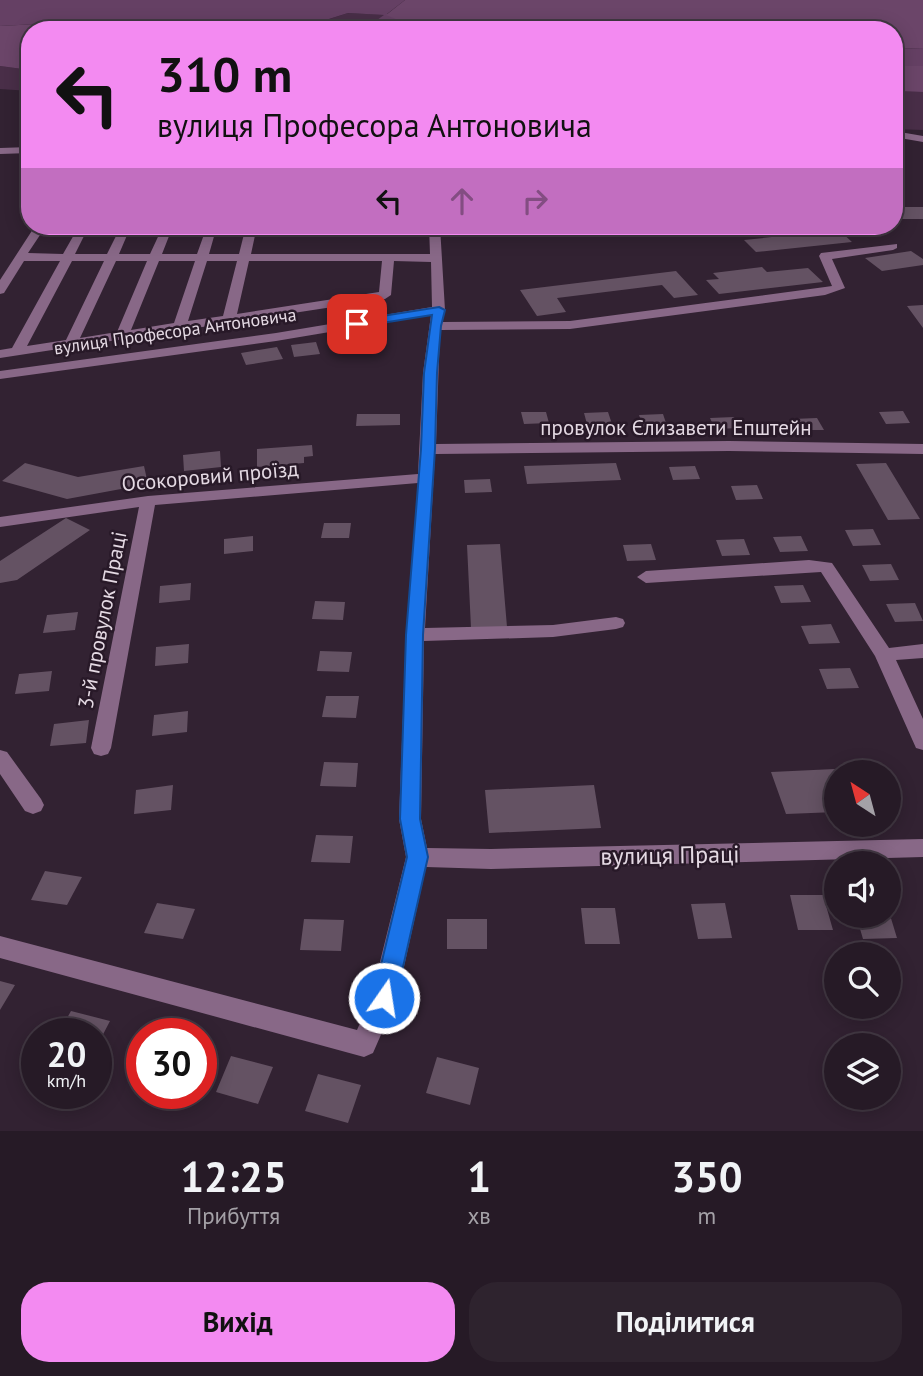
<!DOCTYPE html>
<html lang="uk">
<meta charset="utf-8">
<style>
body{margin:0;font-family:"PT Sans",sans-serif;background:#2e232e;color:#f1f3f6;height:100vh;display:flex;flex-direction:column;font-size:26px;white-space:nowrap}
*{box-sizing:border-box;margin:0}
p{font-size:23px;color:#a4a1a7}
.icon{flex:none;width:38px;height:38px;fill:none;stroke:currentColor;stroke-width:2;stroke-linecap:round;stroke-linejoin:round}
.map{position:relative;height:1131px;overflow:hidden}
.panel{display:flex;flex-direction:column;background:#261a26;flex:1}
.panel>*{flex:none}
.banner{position:absolute;left:21px;top:21px;width:882px;height:214px;border-radius:28px;box-shadow:0 4px 18px #0003,0 0 0 2px #423843;background:#f38af1;color:#111;overflow:hidden}
.needle{width:46px;rotate:324deg}
.buttons{position:absolute;left:824px;top:760px;display:grid;gap:14px}
.buttons a{display:grid;place-items:center;width:77px;height:77px;border-radius:50%;background:#261a26;box-shadow:0 4px 18px #0003,0 0 0 2px #423843;font-size:35px}
.speed{position:absolute;left:21px;top:1018px;display:flex;gap:14px;font-size:35px;font-weight:700;text-align:center}
.speed>*{display:grid;place-content:center;width:91px;height:91px;border-radius:50%;background:#261a26;box-shadow:0 4px 18px #0003,0 0 0 2px #423843;line-height:1}
.speed small{font-size:18px;font-weight:400}
.speed .limit{border:10px solid #d22;background:#fff;color:#111}
.pin{position:absolute;display:grid;place-items:center;width:60px;height:60px;color:#fff;margin:-30px;border-radius:14px;box-shadow:0 4px 10px #0006}
.me{position:absolute;width:77px;margin:-38px;rotate:13deg;stroke-linejoin:round;filter:drop-shadow(0 0 5px #0008)}
.turn{display:flex;align-items:center;gap:24px;height:147px;padding:0 21px;font-size:32px}
.turn .icon{width:91px;height:91px;stroke-width:2.5}
.turn b{display:block;font-size:49px;line-height:60px}
.lanes{display:flex;align-items:center;height:66px;padding:0 21px;background:#0003;justify-content:center;gap:35px;direction:ltr}
.lanes .off{opacity:.35}
.eta{display:flex;justify-content:space-evenly;align-items:center;height:119px;text-align:center}
.eta b{font-size:42px;font-weight:600;line-height:49px}
.button{display:flex;gap:14px;margin-top:auto;padding:14px 21px}
.button a{flex:1;height:80px;border-radius:28px;background:#f38af1;color:#111;font-size:28px;font-weight:600;line-height:80px;text-align:center}
.button a+a{background:#2e232e;color:#f1f3f6}
.map>svg:first-child{display:block}
.green{fill:#492e48}
.forest{fill:#654064}
.water{fill:#6b4569}
.building{fill:#645263}
.lines{fill:none;stroke-linecap:round;stroke-linejoin:round}
.minor{fill:#886887;fill-rule:evenodd}
.route{fill:#1a73e8;stroke:#114b97;stroke-width:2}
.labels{text-anchor:middle;dominant-baseline:central;stroke-width:5;stroke-linejoin:round;paint-order:stroke}
.far-street-label{font-size:18px;fill:#e4d9e3;stroke:#281928}
.street-label{font-size:21px;fill:#e4d9e3;stroke:#281928}
.near-street-label{font-size:24px;fill:#e4d9e3;stroke:#281928}
</style>
<div class="map">
<svg width="923" height="1131" viewBox="0 0 923 1131">
<rect width="100%" height="100%" fill="#322232"/>
<path class="green" d="M348 13 386 15 363 30H295Z
M0 66 30 70V91L0 89Z
M894 91 923 92V130L894 129Z"/>
<path class="forest" d="M0 0H405L387 14 423 29 363 30 384 15 348 13 294 30H96L56 23 0 26Z
M923 48V66H894V49Z"/>
<path class="water" d="M405 0H923V48L894 49V30H446L415 27 386 15Z
M56 23 96 30H30V70L0 66V26Z
M894 66H923V92L894 91Z"/>
<path class="building" d="M894 207H923V219H894Z
M321 226H344V232H320Z
M839 230 852 242 756 252 744 240Z
M911 251 923 259V265L882 271 865 258Z
M762 267 767 272 808 268 823 282 719 294 706 280 719 279 713 273Z
M676 271 698 295 674 298 662 285 557 298 566 312 537 316 520 290Z
M923 305V328L907 306Z
M316 342 320 354 294 357 291 345Z
M277 347 283 359 246 365 241 353Z
M903 411 910 423 886 424 879 412Z
M521 412H546L549 423 524 424Z
M608 412 612 424H587L584 413Z
M357 414H400V425L356 426Z
M663 414 667 426 643 427 639 415Z
M734 417 739 428 715 429 710 418Z
M817 418 824 430H799L793 419Z
M312 445 313 456 304 457V463L257 467V449Z
M220 451 221 467 184 471 183 455Z
M25 463 78 477 144 466 148 484 67 499 2 481Z
M616 463 621 480 527 484 524 466Z
M886 463 920 519 888 520 856 464Z
M695 466 700 479 673 480 669 467Z
M490 479 492 492 465 493 464 480Z
M757 485 763 499 736 500 731 486Z
M66 518 90 530 17 580 0 583V561Z
M324 523H351L349 538H321Z
M873 529 881 545 853 546 845 530Z
M253 536V551L224 554V539Z
M801 536 808 551 780 552 773 537Z
M744 539 750 555 722 556 716 540Z
M500 544 507 627 471 628 467 545Z
M651 544 656 560 627 561 623 545Z
M891 564 899 580 870 581 862 565Z
M191 583 190 600 159 603 160 586Z
M803 585 811 602 781 603 774 586Z
M315 601 345 602 343 620 312 619Z
M915 603 923 621 895 622 886 604Z
M78 612 75 630 43 633 47 615Z
M831 624 840 643 809 644 801 626Z
M189 644 188 663 155 666 156 647Z
M320 651 352 652 349 672 317 671Z
M850 668 859 688 827 689 819 669Z
M52 671 49 691 15 694 19 674Z
M326 696H359L356 718 322 717Z
M188 711 187 732 152 736 154 715Z
M89 720 86 743 50 746 54 724Z
M324 762 358 763 356 787 320 786Z
M877 767 879 772H836V812L786 814 771 772Z
M173 785 171 810 134 814 136 790Z
M594 785 601 828 489 833 485 790Z
M316 835 353 836 350 863 311 862Z
M45 871 82 877 67 905 31 900Z
M790 895H823L833 930H798Z
M157 903 195 909 183 939 144 933Z
M725 903 732 938 698 939 691 904Z
M581 908H615L620 944H585Z
M856 915H890L897 938 863 939Z
M304 919 344 920 341 951 300 950Z
M447 919H487V949H447Z
M0 981 15 985 0 1010Z
M71 1011 110 1021 96 1048V1034H58Z
M231 1056 273 1067 258 1104 216 1092Z
M437 1057 479 1068 470 1105 426 1093Z
M318 1074 361 1085 348 1123 305 1111Z"/>
<g class="lines">
<path class="minor" d="M894 131 923 136V142L894 137Z
M30 147V153L0 154V148Z
M35 226H46L28 253 63 254 79 226H89L75 254H107L121 226H131L119 254H150L163 226H173L162 254H197L207 226H217L209 254H239L246 226H257L251 254H430L429 226H440L445 310 442 322 570 321 825 287 832 286 819 256 821 253 897 244V248L893 250 832 259 845 288 825 295 570 329 440 330 436 444 729 441 923 444V454L729 451 435 454 425 628 553 625 616 617 623 619 625 623 623 627 616 629 553 637 424 641 421 819 427 848 491 849 923 839V857L491 869 426 867 397 998 373 1053 364 1057 0 958V936L357 1030 371 998 406 857 399 819 406 635 418 483 155 505 111 748 108 754 101 756 94 754 91 748 139 507 0 527V517L148 496 418 474 423 373 431 315 276 341 0 379V371L276 333 432 307 431 262 394 261 391 295 385 299 0 358V350L12 348 60 261H24L4 293 0 294V280ZM72 261H104L66 340 27 346ZM116 261H147L117 332 80 338ZM159 261H195L174 323 131 330ZM207 261H237L223 316 188 321ZM249 261H382L379 292 237 314Z
M809 560 832 563 889 648 923 644V658L896 660 923 719V750L916 748 875 656 821 572 646 583 637 577 646 571Z
M0 750 7 752 41 799 44 805 41 811 33 814 25 811 0 774Z"/>
</g>
<path class="route" d="M439 307 445 310 441 326 437 373 435 449 423 635 420 819 428 857 396 998 392 1005 384 1008 376 1005 373 998 407 857 400 819 406 635 421 449 424 373 432 315 357 327 351 324 357 320Z"/>
<g class="labels">
<g class="far-street-label">
<text transform="translate(175 331) rotate(-8)">вулиця Професора Антоновича</text>
</g>
<g class="street-label">
<text x="676" y="427">провулок Єлизавети Епштейн</text>
<text transform="translate(210 476) rotate(-5)">Осокоровий проїзд</text>
<text transform="translate(102 620) rotate(-79)">3-й провулок Праці</text>
</g>
<g class="near-street-label">
<text transform="translate(670 855) rotate(-1)">вулиця Праці</text>
</g>
</g>
</svg>
<div class="buttons">
<a><svg class="needle" viewBox="-14 -14 28 28"><path d="M0-13l5 13h-10z" fill="#e53935"/><path d="M0 13l5-13h-10z" fill="#a4a1a7"/></svg></a>
<a><svg class="icon" aria-label="sound" viewBox="0 0 24 24"><path d="M4 9h4l5-4v14l-5-4H4zM17 9q2 3 0 6"/></svg></a>
<a><svg class="icon" aria-label="search" viewBox="0 0 24 24"><circle cx="10" cy="10" r="6"/><path d="M15 15l6 6"/></svg></a>
<a><svg class="icon" aria-label="layers" viewBox="0 0 24 24"><path d="M12 4l9 5-9 5-9-5zM3 14l9 5 9-5"/></svg></a>
</div>
<div class="speed"><div>20<small>km/h</small></div><div class="limit">30</div></div>
<div class="pin" style="left:357px;top:324px;background:#d93025"><svg class="icon" aria-label="arrive" viewBox="0 0 24 24"><path d="M6 21V4h12l-3 4 3 4H6"/></svg></div>
<svg class="me" style="left:384px;top:998px" viewBox="-20 -20 40 40"><circle r="17" fill="#1a73e8" stroke="#fff" stroke-width="3"/><path d="M0-11L8 9 0 5-8 9z" fill="#fff"/></svg>
<div class="banner">
<div class="turn"><svg class="icon" aria-label="left" viewBox="0 0 24 24"><path d="M17 20v-9H6M10 6l-5 5 5 5"/></svg><div><b>310 m</b>вулиця Професора Антоновича</div></div>
<div class="lanes"><svg class="icon" aria-label="left" viewBox="0 0 24 24"><path d="M17 20v-9H6M10 6l-5 5 5 5"/></svg><svg class="icon off" aria-label="ahead" viewBox="0 0 24 24"><path d="M12 20V5M6 11l6-6 6 6"/></svg><svg class="icon off" aria-label="right" viewBox="0 0 24 24"><path d="M7 20v-9h11M14 6l5 5-5 5"/></svg></div>
</div>
</div>
<section class="panel">
<div class="eta">
<div><b>12:25</b><p>Прибуття</p></div>
<div><b>1</b><p>хв</p></div>
<div><b>350</b><p>m</p></div>
</div>
<div class="button"><a>Вихід</a><a>Поділитися</a></div>
</section>
